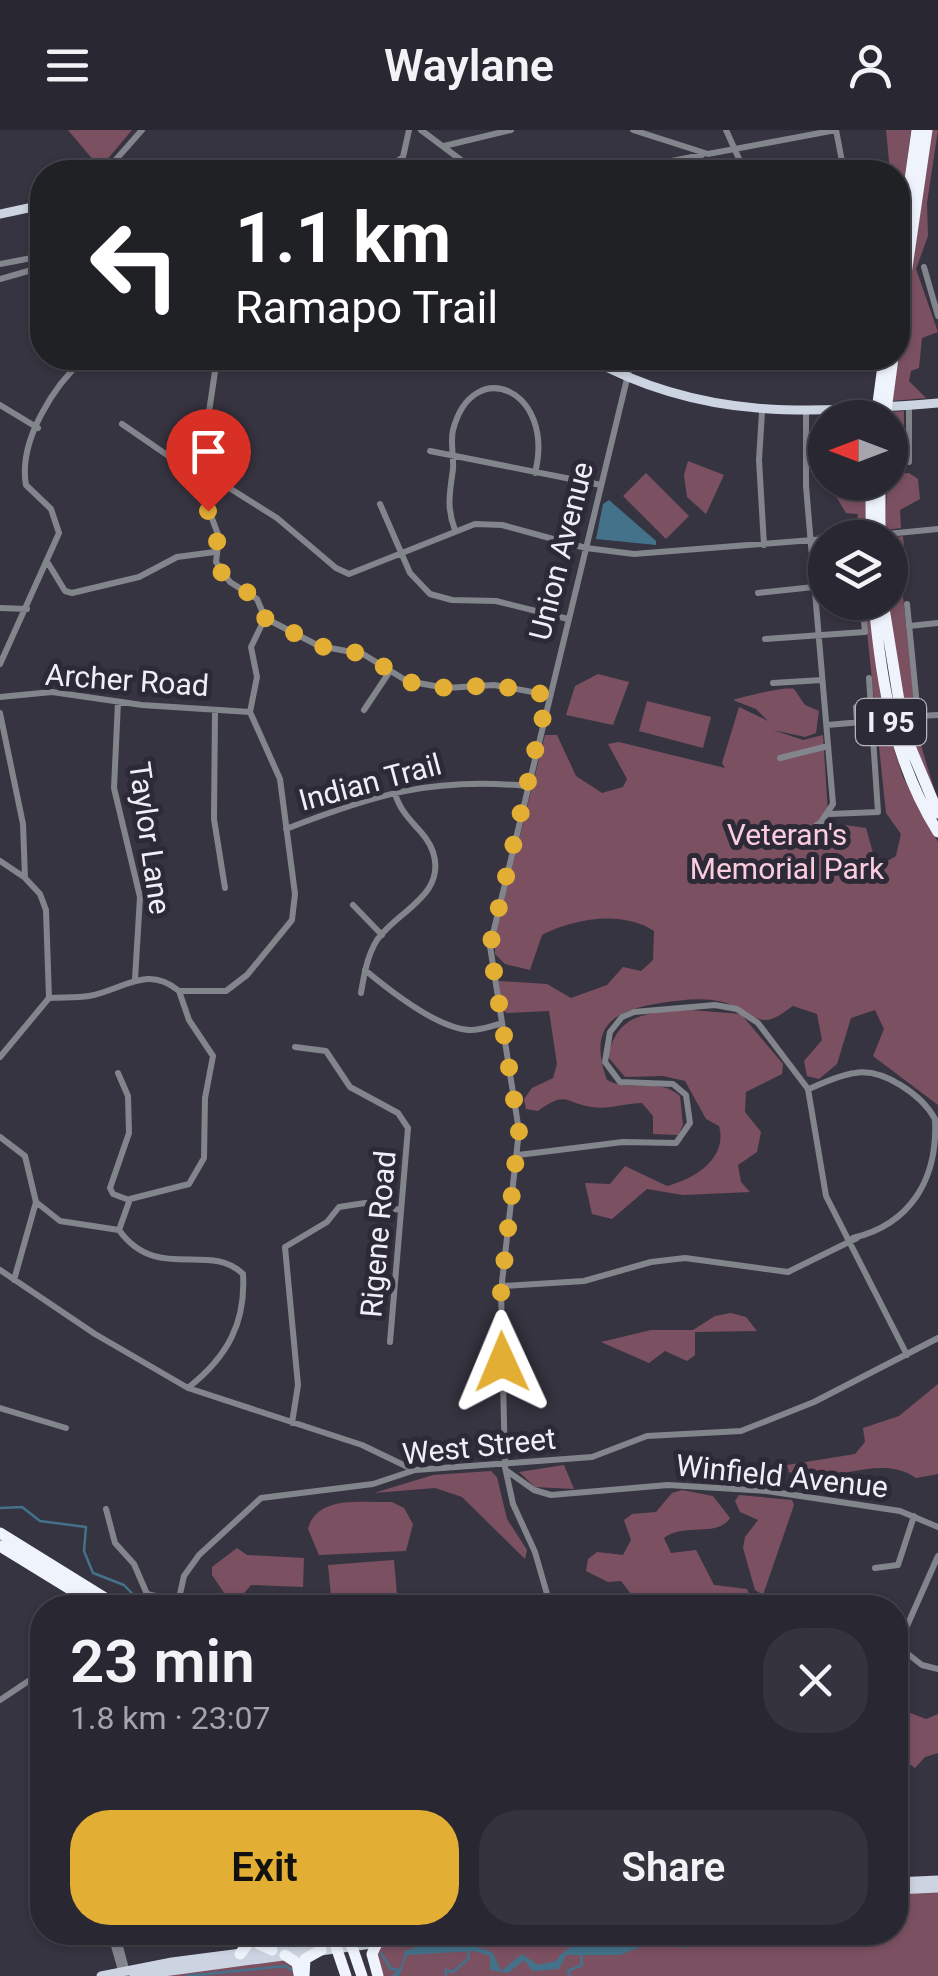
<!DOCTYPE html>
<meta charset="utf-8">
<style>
body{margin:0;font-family:Roboto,sans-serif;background:#35333d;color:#f1f3f6;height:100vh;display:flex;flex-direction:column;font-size:38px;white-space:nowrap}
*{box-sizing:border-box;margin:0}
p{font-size:32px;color:#a5a5ab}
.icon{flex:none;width:55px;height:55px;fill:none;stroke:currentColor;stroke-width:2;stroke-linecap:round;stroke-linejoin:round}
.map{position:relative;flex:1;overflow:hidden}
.sheet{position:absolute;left:30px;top:1465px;width:878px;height:350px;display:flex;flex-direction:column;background:#292731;border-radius:40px;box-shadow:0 2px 8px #0004,0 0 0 2px #45444d}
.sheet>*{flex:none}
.guide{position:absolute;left:30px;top:30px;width:880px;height:210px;border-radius:40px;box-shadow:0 2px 8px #0004,0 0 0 2px #45444d;background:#202124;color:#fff;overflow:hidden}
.needle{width:65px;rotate:270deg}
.fabs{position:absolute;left:808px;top:270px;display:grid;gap:20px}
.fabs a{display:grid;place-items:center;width:100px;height:100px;border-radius:50%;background:#292731;box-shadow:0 2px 8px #0004,0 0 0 2px #45444d;font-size:50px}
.pin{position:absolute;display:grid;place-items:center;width:85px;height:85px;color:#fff;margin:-102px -42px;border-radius:50% 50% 50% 0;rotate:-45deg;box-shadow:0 0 10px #0007}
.pin .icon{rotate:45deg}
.me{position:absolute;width:110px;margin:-55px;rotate:359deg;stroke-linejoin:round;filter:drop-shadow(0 0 8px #0008)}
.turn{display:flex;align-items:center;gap:35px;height:210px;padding:0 40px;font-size:45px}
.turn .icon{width:130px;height:130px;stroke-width:2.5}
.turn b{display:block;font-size:70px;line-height:85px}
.round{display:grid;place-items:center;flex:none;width:105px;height:105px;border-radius:40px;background:#35333d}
.overview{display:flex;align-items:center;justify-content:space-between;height:170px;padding:0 40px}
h1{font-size:60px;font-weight:600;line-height:75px}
.cta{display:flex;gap:20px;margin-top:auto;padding:20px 40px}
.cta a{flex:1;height:115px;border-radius:40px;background:#e2ae34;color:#111;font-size:40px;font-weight:600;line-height:115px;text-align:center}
.cta a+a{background:#35333d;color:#f1f3f6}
header{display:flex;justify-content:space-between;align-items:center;height:130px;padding:0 40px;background:#292731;font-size:45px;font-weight:600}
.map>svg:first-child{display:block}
.green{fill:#7b5162}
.water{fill:#43728a}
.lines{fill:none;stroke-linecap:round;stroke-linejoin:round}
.stream{stroke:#43728a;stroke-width:2.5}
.minor{stroke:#82858b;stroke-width:6}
.major{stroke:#cdd4e1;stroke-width:9}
.highway{stroke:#eef3fc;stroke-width:11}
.route{stroke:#e2ae34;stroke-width:18;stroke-dasharray:0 32.4}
.labels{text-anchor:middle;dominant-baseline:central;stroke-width:10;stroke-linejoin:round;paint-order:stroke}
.shield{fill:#2d2a37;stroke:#b6b4bd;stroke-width:2.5}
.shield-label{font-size:28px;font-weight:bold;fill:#f0eff7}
.street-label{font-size:30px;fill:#f0eff7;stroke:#2d2a37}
.park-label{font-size:30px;fill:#faccde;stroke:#2d2a37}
</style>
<header><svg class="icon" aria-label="menu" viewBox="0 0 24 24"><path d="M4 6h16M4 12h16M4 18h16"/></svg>Waylane<svg class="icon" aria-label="person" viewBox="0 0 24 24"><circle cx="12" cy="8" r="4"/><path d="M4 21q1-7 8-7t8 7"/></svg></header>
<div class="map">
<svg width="938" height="1846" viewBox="0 0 938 1846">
<rect width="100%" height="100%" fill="#373441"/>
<path class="green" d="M68 0H132L100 38Z
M886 0H911L898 99V42H890Z
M932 0H938L927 73 928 106 916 139 938 202 922 208 919 238 911 241 909 251 926 268 892 271Z
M904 281V295L897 307 907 318 902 331 892 332V344L909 343 918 349 920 369 900 380 901 398 885 400 891 282Z
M688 331 724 345 706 384 687 367 684 345Z
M646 343 689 386 666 409 623 366Z
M866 353 865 402 814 406 856 396 858 384 846 383 834 363 835 354Z
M903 406 904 416 898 418 917 602 938 672 905 590 888 473 890 408Z
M864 473H868L887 597 903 647 938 712V975L873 926 884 899 875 880 851 888 837 934 819 949 807 946 804 931 822 910 817 884 793 876C785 881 775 890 766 890 752 890 737 875 723 872 702 867 682 870 661 873 611 880 588 898 607 950 631 963 660 947 680 966L683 995 678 1005 653 1004V986L642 973C626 973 607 980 592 977 563 973 568 960 538 981L526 979 524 969 532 958 553 948 557 934 549 881 507 883 499 878V851L547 854 571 868 607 855 623 837 641 841 653 830 654 801C623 780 574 788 542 805L530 840 505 834 495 824V805L545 605H557L576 646 602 663 623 657 627 649 608 614 619 612 725 638 722 633 739 577 768 591 756 579 733 570C742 567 786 556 794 559L805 575 819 581 816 603 805 607 773 600 803 610 823 605 829 699 838 694 866 698 873 723 886 732 896 726 901 704 886 683Z
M598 544 629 552 613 595 566 585 575 556Z
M647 571 711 587 703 618 639 601Z
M690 880 741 884 783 934 782 944 746 962 745 982 761 1002 757 1022 738 1035 741 1052 750 1062 683 1065 647 1059 612 1089 592 1084 585 1053 610 1054 625 1036 667 1056C695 1049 728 1028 719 996L706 989 685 951 663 946 625 947 608 927C617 881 650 883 690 880Z
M731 1183 746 1187 757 1201 695 1202V1225L687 1231 665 1221 649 1233 601 1212 651 1200H693L715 1186Z
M938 1254V1344L916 1348C878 1321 829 1359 789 1342L787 1335 855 1324 865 1312 863 1298 899 1286Z
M564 1335 574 1359 535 1357 519 1342Z
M491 1341 497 1347 507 1389 527 1420 525 1429 462 1367 435 1358 374 1363 433 1345Z
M682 1360 713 1366 730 1388C717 1408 684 1392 664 1408L671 1423 696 1420 714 1455 747 1459 753 1472 751 1477H641L621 1451 608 1452 586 1441 588 1429 597 1422 623 1425 631 1410 624 1390 632 1384 656 1382 672 1363Z
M739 1365 792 1370 794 1375 763 1465 755 1460 743 1418 745 1407 758 1390 740 1382 735 1371Z
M392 1372 404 1378 413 1394 406 1421 319 1425 308 1399C317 1364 363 1373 392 1372Z
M237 1418 247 1425 304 1428 303 1457 251 1455 233 1476 212 1445V1437Z
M394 1430 398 1477H332L328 1435Z
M895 1577 926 1589 938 1584V1623L925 1627 915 1638 895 1624Z
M938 1761V1846H381L377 1818 384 1814 482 1802H895V1763Z
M295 1827 297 1846H154Z"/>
<path class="water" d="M609 370 656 411V415L596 409 603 374Z
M709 1803H720L684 1818 651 1813 620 1825H566L559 1839 532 1841 524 1830 508 1843 490 1840V1826L474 1821 407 1825 399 1846H392L402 1835 405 1821C424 1812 475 1812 493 1823L501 1841 522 1824 538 1835 556 1831C576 1801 603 1819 627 1815 635 1813 641 1808 649 1808 672 1807 687 1817 709 1803Z"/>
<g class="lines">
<path class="stream" d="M0 1378 22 1377 40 1391 86 1397 84 1421 93 1443 124 1455 146 1478
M381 1823 390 1838 400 1841 396 1846
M187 1846 286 1836 293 1841
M446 1846V1840L453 1842 469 1828 468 1822
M570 1846 568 1841 582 1835 581 1823"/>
<path class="minor" d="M421 0 477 42
M633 0 708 24 836 0
M726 0 745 42
M836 0 844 42
M444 16 511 0
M105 42 142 0
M383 42 403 27 409 0
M647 42 667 32 702 25
M0 134 42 126
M924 137 938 186
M0 149 42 137
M858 228 865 234
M0 275 38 298
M909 275V332
M762 282 759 330 764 415
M122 294 170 327 205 338
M430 321 601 355
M207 344 277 388 336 438 349 444 475 394 502 395 586 418 634 424 825 409
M380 374 410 443 430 464 452 470 496 471 568 489
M455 400C446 377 450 362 453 339 454 326 450 312 453 300 473 224 556 260 535 343
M846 408 938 399
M48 433 65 461 72 463 139 447 177 427 215 422
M758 463 814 457
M907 474 918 586 938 585
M0 478 27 479
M265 488 319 516 363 524 407 551 446 558 494 555 549 565
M909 496 938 493
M765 509 865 502 862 472
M0 534 59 403 51 379 26 355C18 311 54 255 85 228
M773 553 822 550
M0 567 52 562 142 575 250 582
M118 572 114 658 140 767 135 849
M856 577 857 592
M364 580 390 541
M215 581 214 689 225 758
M0 583 23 694 25 748 40 764 46 780 49 868 0 927
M827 595 873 591
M780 628 828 616
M830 684 878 682 869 548
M286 699C373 665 432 647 526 656
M799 708 821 692 833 674 806 356V281
M0 731 24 747
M353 775 382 805
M365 840C389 860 437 898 469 900 479 901 491 896 500 894
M179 861H226L247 845 292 790 295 764 280 649 250 582 257 547 251 517 265 488 257 469 230 452 216 432 219 407 207 375 205 309 217 228
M361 863C364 845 367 826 377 810 397 781 447 765 433 722 426 700 402 690 395 663
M49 868C62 867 76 868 89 866 123 860 147 834 179 861
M295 917 326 921 350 957 398 983 408 998 390 1212
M118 943 128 966 129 1003 110 1058 113 1064 129 1070
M809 959C823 953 839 945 855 943 883 938 922 965 935 989 938 1049 911 1094 853 1108
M0 1007 25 1026 36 1072 14 1150
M518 1025 623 1012 676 1013 690 993 686 965 673 954 620 952 605 932 610 902 622 887 634 882 715 875 737 879 758 893 808 959 826 1066 907 1225
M36 1072 60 1091 119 1100
M119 1100 130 1069 189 1054 204 1028 205 968 213 926 189 890 179 861
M119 1100C157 1153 209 1111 243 1144 246 1193 227 1227 189 1257
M0 1140 95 1204 188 1258 362 1315 414 1340
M502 1156 584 1151 651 1132 685 1128 788 1142 857 1108
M0 1278 66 1298
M292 1293 298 1255 285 1117 327 1092 339 1077 365 1073 400 1080
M507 1341 534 1360 551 1365 668 1355 767 1361 900 1381 938 1397
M106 1379 115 1413 134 1434 147 1464 177 1471
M875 1438 898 1435 914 1386
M178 1473 184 1446 199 1425 261 1368 373 1354 415 1340 592 1327 647 1306 741 1301 814 1272 938 1208
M551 1478 535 1422 513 1374 505 1337 501 1161 519 1001 490 816 632 228
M899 1517 922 1535 938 1539
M895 1523 938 1426
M0 1570 42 1542
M120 1802 114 1816 122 1844
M118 1809 128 1846"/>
<path class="major" d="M0 84 42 75
M589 228C705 292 811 283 938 273
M895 1752 938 1750
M895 1760 938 1758
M101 1846 172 1832 404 1802
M134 1846 461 1802"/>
<path class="highway" d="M898 135 917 0
M898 199 927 0
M876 288 884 228
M885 288 893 228
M871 408V352
M880 408V352
M874 472C881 553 894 632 938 702
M883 472 904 602 938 683
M0 1403 121 1478
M0 1416 101 1478
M252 1802 259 1814 272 1820
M331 1802 346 1846
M347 1802 362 1846
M240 1824 247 1815 248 1802
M285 1825 297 1833 299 1844
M304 1846 305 1829 321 1820
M378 1846 372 1824 382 1802"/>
</g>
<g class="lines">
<path class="route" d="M208 381 218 407 215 422 221 442 256 469 265 488 319 516 364 524 408 552 446 558 494 555 548 565 490 816 519 1001 501 1161 502 1232"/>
</g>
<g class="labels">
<rect class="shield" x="856" y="569" width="70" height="46" rx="8"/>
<g class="shield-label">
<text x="891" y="592">I 95</text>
</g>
<g class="street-label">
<text transform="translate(561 421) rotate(-76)">Union Avenue</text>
<text transform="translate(127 550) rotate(4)">Archer Road</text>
<text transform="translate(370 652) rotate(-15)">Indian Trail</text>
<text transform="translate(150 708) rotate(82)">Taylor Lane</text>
<text transform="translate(378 1104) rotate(-85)">Rigene Road</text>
<text transform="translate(479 1316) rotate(-6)">West Street</text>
<text transform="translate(782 1346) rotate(6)">Winfield Avenue</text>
</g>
<g class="park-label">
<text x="787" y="704">Veteran's<tspan x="787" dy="34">Memorial Park</tspan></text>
</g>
</g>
</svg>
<div class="fabs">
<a><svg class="needle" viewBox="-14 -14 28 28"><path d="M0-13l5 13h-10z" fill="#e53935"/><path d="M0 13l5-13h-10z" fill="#a5a5ab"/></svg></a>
<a><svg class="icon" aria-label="layers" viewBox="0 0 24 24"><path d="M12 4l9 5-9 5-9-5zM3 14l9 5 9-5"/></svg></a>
</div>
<div class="pin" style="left:208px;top:381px;background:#d93025"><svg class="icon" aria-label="arrive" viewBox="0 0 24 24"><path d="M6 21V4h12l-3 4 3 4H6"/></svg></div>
<svg class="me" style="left:502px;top:1232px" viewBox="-20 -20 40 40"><path d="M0-17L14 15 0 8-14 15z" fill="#e2ae34" stroke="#fff" stroke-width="4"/></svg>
<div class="guide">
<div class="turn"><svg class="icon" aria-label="left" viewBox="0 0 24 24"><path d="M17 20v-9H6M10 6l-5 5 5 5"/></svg><div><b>1.1 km</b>Ramapo Trail</div></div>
</div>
<section class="sheet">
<div class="overview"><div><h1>23 min</h1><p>1.8 km · 23:07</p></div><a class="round"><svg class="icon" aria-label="close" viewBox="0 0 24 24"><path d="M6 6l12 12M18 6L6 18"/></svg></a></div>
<div class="cta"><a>Exit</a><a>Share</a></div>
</section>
</div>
